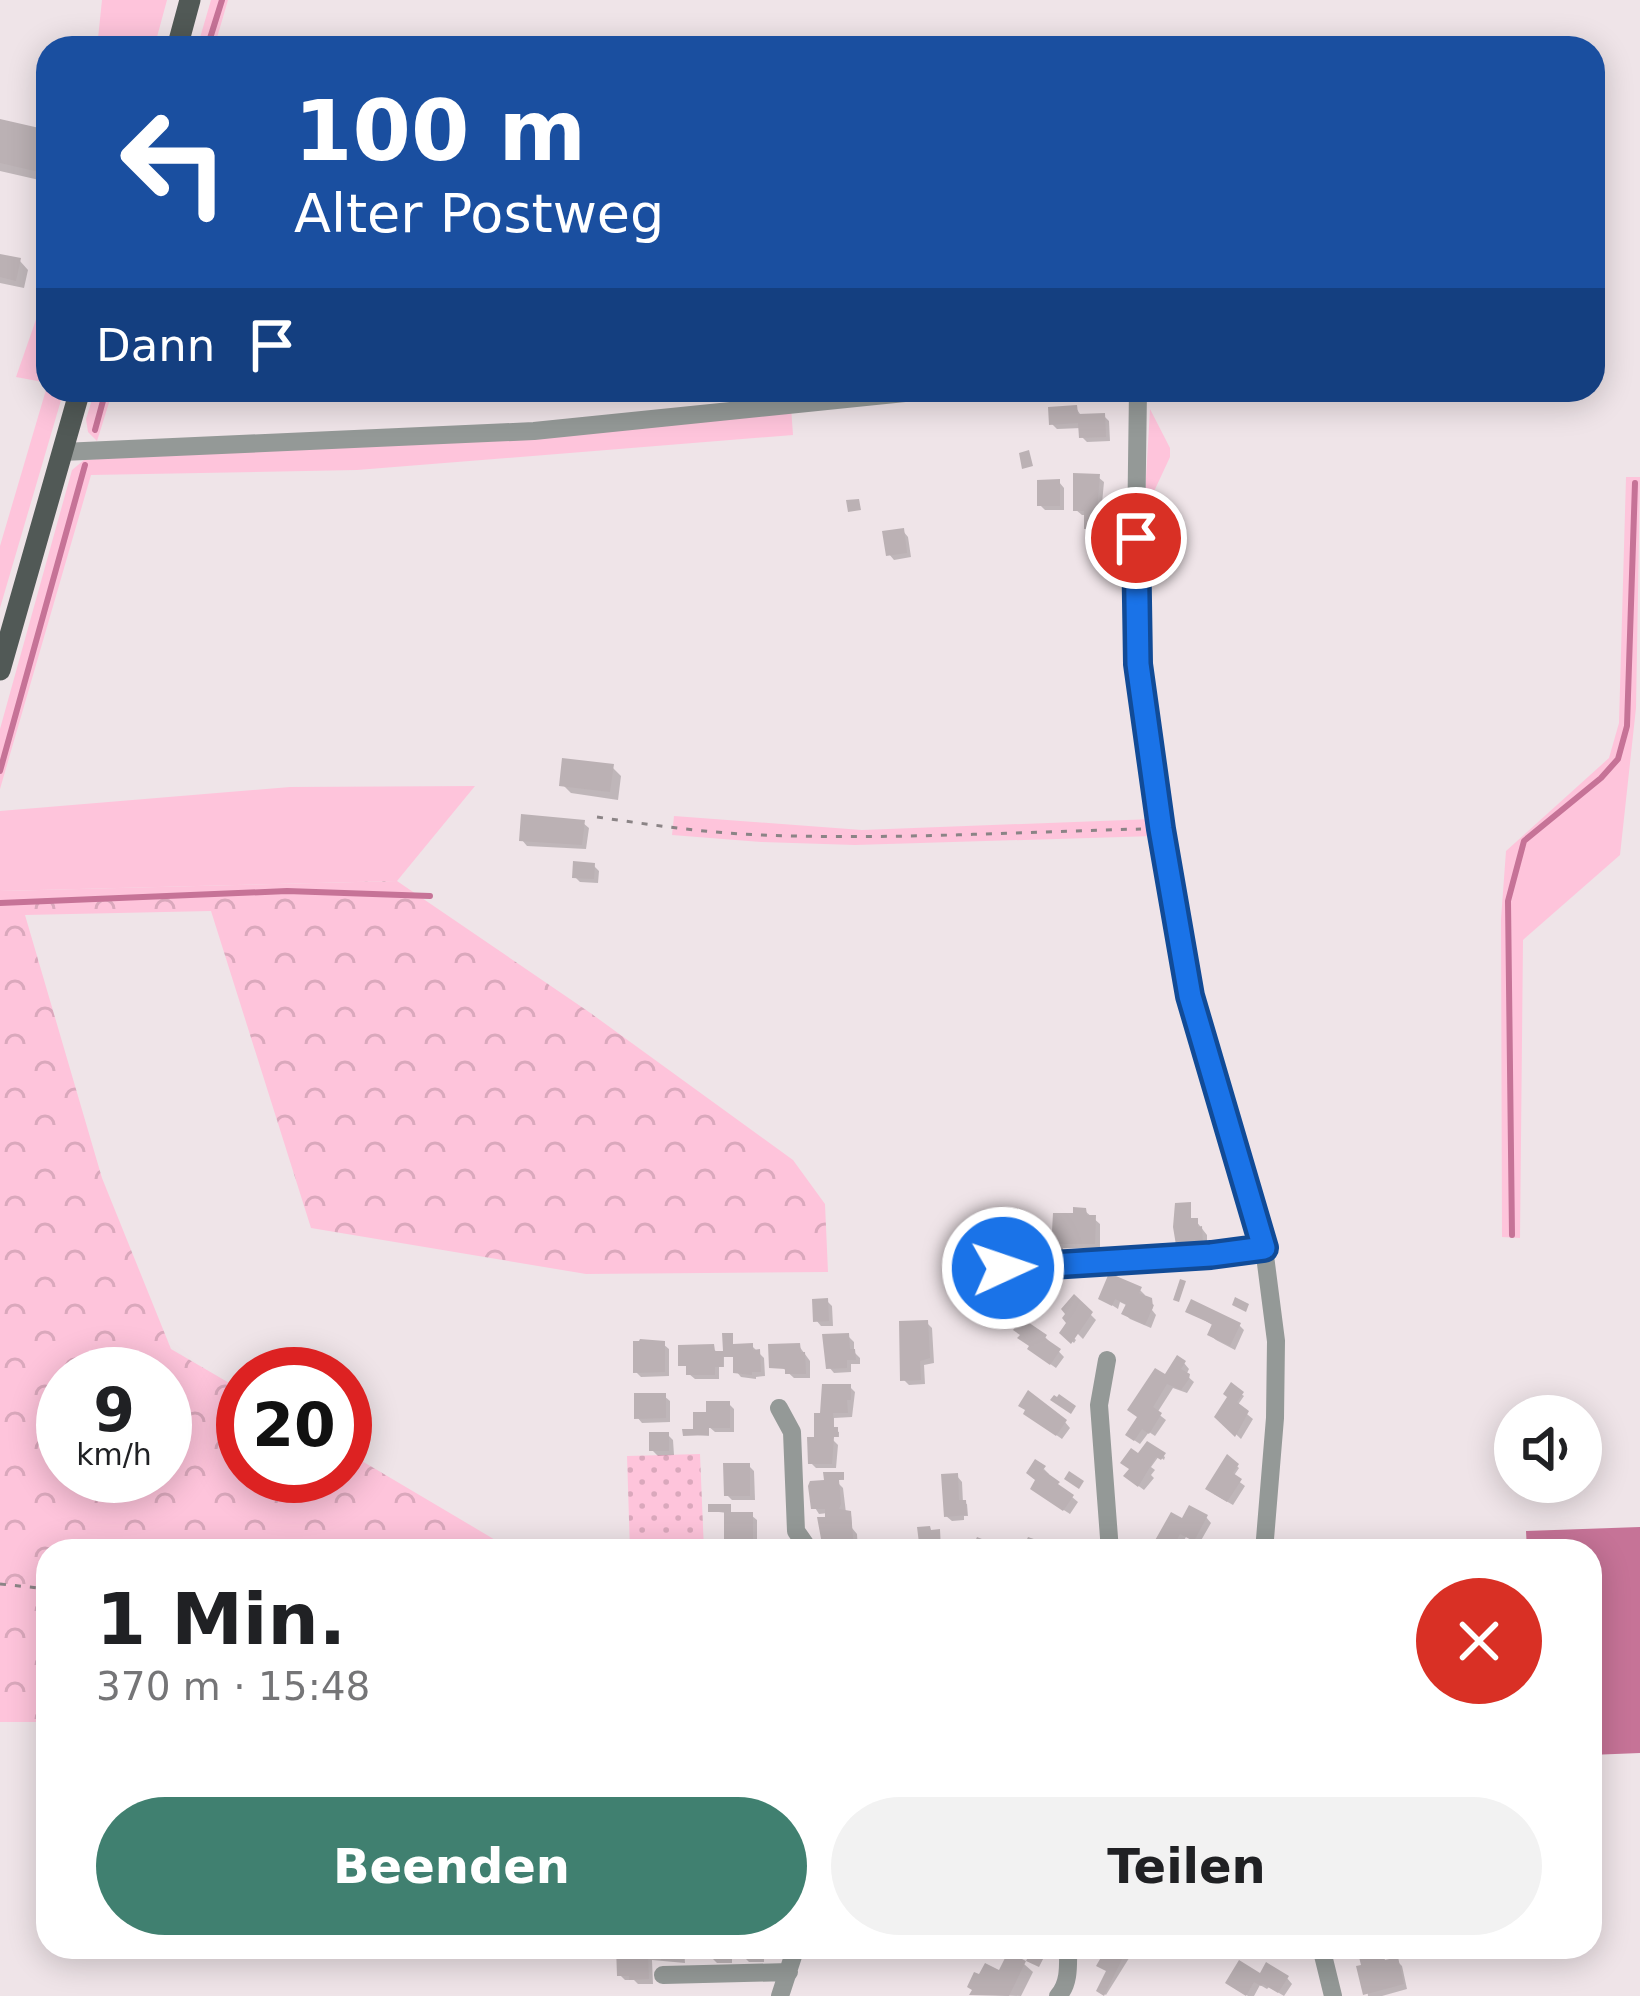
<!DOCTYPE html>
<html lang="de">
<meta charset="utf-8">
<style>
body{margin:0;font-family:"DejaVu Sans",sans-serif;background:#f2f2f2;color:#202124;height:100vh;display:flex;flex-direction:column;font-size:45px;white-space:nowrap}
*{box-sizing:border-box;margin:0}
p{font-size:39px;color:#757577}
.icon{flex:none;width:66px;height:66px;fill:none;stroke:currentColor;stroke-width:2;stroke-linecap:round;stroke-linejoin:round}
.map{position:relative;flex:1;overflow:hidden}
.drawer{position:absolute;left:36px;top:1539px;width:1566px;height:420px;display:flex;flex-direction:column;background:#fff;border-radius:36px;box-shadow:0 6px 30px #0003}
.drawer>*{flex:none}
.top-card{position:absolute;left:36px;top:36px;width:1569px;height:366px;border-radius:36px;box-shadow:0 6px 30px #0003;background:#1a4fa0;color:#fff;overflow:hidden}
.tools{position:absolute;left:1494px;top:1395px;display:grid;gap:24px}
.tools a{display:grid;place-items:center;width:108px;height:108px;border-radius:50%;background:#fff;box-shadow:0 6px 30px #0003;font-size:60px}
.speed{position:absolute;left:36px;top:1347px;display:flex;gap:24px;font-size:60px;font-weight:700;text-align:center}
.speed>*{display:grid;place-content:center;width:156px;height:156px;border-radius:50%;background:#fff;box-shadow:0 6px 30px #0003;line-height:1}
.speed small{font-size:30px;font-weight:400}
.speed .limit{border:18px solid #d22;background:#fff;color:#111}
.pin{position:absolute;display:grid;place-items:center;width:102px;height:102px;color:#fff;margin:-51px;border:6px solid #fff;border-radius:50%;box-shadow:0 3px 12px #0007}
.me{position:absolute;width:132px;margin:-66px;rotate:87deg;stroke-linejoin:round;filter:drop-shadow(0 0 9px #0008)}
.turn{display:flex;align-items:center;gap:42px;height:252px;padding:0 60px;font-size:54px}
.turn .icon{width:156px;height:156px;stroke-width:2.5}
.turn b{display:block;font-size:84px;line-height:102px}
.then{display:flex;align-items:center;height:114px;padding:0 60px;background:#0003;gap:24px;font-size:45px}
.round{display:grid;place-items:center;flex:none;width:126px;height:126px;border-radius:63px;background:#f2f2f2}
.summary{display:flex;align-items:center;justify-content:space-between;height:204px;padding:0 60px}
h1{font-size:72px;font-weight:700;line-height:90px}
.cta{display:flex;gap:24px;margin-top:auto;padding:24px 60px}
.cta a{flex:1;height:138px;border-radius:72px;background:#408070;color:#fff;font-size:48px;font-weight:700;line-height:138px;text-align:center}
.cta a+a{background:#f2f2f2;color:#202124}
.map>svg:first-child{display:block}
.grass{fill:#fec4db}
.forest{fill:url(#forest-crowns);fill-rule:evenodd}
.park{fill:url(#park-dots)}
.water{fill:#c67397}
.shadow{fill:#0003}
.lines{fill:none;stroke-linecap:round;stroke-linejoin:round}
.stream{stroke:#c67397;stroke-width:6}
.building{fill:#bbb1b4}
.path{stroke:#8b8486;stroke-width:3;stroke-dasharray:6 9;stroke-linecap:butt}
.minor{stroke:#949997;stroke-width:18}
.major{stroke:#515956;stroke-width:21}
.route-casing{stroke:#114b97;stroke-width:30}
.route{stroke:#1a73e8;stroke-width:21}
</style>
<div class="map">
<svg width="1640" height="1996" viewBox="0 0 1640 1996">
<defs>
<pattern id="forest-crowns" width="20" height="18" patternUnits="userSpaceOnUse" patternTransform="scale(3)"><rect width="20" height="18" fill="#fec4db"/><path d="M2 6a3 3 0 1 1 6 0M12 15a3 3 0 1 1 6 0" fill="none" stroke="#daa8bc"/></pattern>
<pattern id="park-dots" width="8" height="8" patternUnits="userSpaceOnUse" patternTransform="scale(3)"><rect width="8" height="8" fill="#fec4db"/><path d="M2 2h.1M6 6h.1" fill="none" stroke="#daa8bc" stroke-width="1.8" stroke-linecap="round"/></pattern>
</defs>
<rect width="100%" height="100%" fill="#efe4e8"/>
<path class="grass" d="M102 0H167L154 48H97Z
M211 0H228L214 48H197Z
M48 285V390H64L0 608V546L48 383 16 377Z
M95 390H113L97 441 88 432 86 419Z
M791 407 793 435 357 470 91 475 0 789V729L72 470 84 460Z
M1150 409 1170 448V457L1144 513Z
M1626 477H1640L1636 708 1620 855 1523 940 1520 1238 1502 1237 1501 919 1506 851 1609 758 1619 723Z
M475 786 397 881 0 891V811L290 787Z
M674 816 862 830 1153 819 1155 836 855 845 761 842 672 835Z"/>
<path class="forest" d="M397 881 589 1012 793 1160 825 1204 828 1272 586 1274 311 1228 211 911 25 915 102 1178 171 1349 243 1391V1476H345V1451L514 1551H48V1722H0V891ZM63 1374H165V1476H63Z"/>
<path class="park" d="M700 1454 704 1551H630L627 1456Z"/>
<path class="water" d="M1640 1527V1753L1590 1755V1551H1527L1526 1531Z"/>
<path class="shadow" d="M0 122 48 133V182L0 171Z
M0 257 20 261 28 270 24 288 0 283Z
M1076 408 1082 417 1104 416 1109 421 1110 441 1087 442 1082 437 1081 428 1057 429 1052 424Z
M1098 477 1104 482 1101 514 1106 519V533H1092L1087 527V515H1082L1076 510Z
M1059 482 1064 488V510H1045L1040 505Z
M903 531 908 537 911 557 894 560 889 554Z
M612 767 621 776 618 800 571 793 562 784Z
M583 823 589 828 586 849 527 846 522 840Z
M594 866 599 871 598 883 580 882 575 877Z
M1189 1205 1191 1221H1196L1207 1235V1248L1184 1249 1179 1244Z
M1016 1211 1019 1229 1008 1228V1250L985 1251 979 1246Z
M1085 1211 1100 1224V1248H1063V1264L1049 1263 1055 1234Z
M1140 1290 1145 1295 1143 1298 1154 1305 1152 1310 1156 1315 1151 1328 1130 1319 1125 1314 1128 1306 1120 1302 1118 1309 1101 1298Z
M1074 1298 1096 1320 1083 1339 1071 1327 1067 1331 1076 1340 1074 1343 1063 1333Z
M827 1301 832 1306 833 1326H821L816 1320Z
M1189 1311 1239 1325 1244 1330 1235 1350 1216 1340 1210 1335 1214 1326Z
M927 1323 932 1328 934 1363 924 1365 925 1384 909 1385 903 1379Z
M732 1336 733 1347 752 1346 764 1358 765 1376 756 1377V1379L741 1377 736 1371 735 1357 726 1356Z
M848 1336 854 1342V1352L860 1358V1364H851V1372L834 1373 829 1367Z
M1045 1337 1064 1357 1056 1368 1036 1354 1032 1347Z
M663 1344 669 1349V1376L641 1377 636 1372Z
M799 1346 810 1361V1378H794L783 1368Z
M711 1348 724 1356V1367H719V1379H695L689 1374V1366L681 1365Z
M1184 1363 1189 1369 1186 1375 1194 1382 1187 1393 1173 1388 1157 1413 1166 1420 1155 1436 1149 1432 1140 1444 1134 1440 1140 1418 1166 1378Z
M850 1387 855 1392 852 1417 834 1418V1430L839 1432V1437H830L838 1445 836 1468H816L811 1463 817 1435Z
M1231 1387 1244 1396 1237 1406 1253 1419 1241 1439 1218 1417 1231 1396Z
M664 1396 670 1401V1422L642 1423 637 1417Z
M729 1404 734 1409V1432H715L708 1426 709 1436 686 1434 696 1432Z
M1032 1418 1065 1422 1070 1428 1062 1439Z
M668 1435 673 1440 674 1455 658 1456 652 1450Z
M1148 1445 1165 1457 1164 1460 1159 1456 1151 1467 1155 1470 1151 1475 1154 1478 1144 1490 1132 1481 1149 1465Z
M1228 1458 1239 1468 1233 1477 1245 1486 1233 1505 1214 1494Z
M749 1466 754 1471 755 1500H732L727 1495Z
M1044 1469 1049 1474 1047 1476 1078 1502 1070 1514 1039 1494 1038 1481 1030 1473Z
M827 1475 844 1476V1480H835L843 1488 846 1513 851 1515 852 1528 857 1534 858 1551H834V1548L825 1543 824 1529 820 1527V1520H828V1513L819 1514 812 1503 813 1484 831 1483Z
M957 1476 962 1482 963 1503 967 1504 968 1516H964V1520L952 1521 946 1516Z
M729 1507 731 1515H751L757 1520V1551H727V1513L711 1511Z
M1206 1517 1211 1523 1199 1544 1186 1537 1178 1551H1152L1183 1522Z
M619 1947H633L634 1958 651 1957V1947H684L685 1963 652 1960 653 1984H638L634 1980H625L620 1975Z
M699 1947H764V1962H749L745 1958 732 1959V1963H717L713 1959H705L699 1954Z
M1110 1947H1136L1106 1995 1099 1990 1109 1973Z
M1236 1947H1253L1248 1956Z
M1354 1947H1378L1385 1963 1397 1961 1402 1966 1407 1989 1382 1996H1368L1362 1954Z
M1024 1964 1033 1972 1021 1996 973 1994 1001 1974Z
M1261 1977 1287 1978 1292 1984 1284 1996 1269 1987 1267 1989 1260 1985 1254 1996H1248L1234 1987Z"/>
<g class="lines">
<path class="stream" d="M207 48 222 0
M95 430 106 390
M0 771 85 465
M0 903 287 891 430 896
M1512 1235 1508 901 1524 841 1601 778 1618 759 1627 726 1635 483"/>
</g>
<path class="building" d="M0 119 48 130V174L0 163Z
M0 254 21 258 16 281 0 277Z
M1077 405 1078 414 1105 413 1106 437 1079 438 1078 423 1049 425 1048 407Z
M1029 450 1033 466 1022 469 1019 453Z
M1073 473 1100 474 1097 511H1102V529H1084V511H1073Z
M1060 479V506H1037V480Z
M859 499 861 510 848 512 846 500Z
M904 528 907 553 886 556 882 531Z
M562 758 614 764 610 792 559 786Z
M521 814 585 820 582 845 519 841Z
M573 861 595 863 594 879 572 878Z
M1191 1202V1218H1198V1227L1202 1226 1203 1244 1176 1245 1173 1227 1175 1203Z
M1073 1207 1086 1208 1087 1215H1096L1095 1244H1059V1260L1041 1259 1042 1231H1052L1053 1213H1073Z
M1002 1208H1018V1228L1006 1229 1004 1246 976 1247V1229H980V1219H1002Z
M982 1262 984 1280 968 1281 967 1263Z
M1109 1273 1142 1287 1139 1293 1152 1298 1153 1307 1145 1325 1121 1314 1126 1304 1115 1299 1112 1306 1098 1299Z
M1180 1279 1186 1281 1179 1302 1173 1300Z
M1074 1294 1093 1312 1071 1344 1059 1333 1066 1323 1062 1318 1065 1314 1061 1309Z
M1235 1297 1249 1304 1246 1312 1232 1305Z
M828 1298 829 1321 813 1322 812 1299Z
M1191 1299 1241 1323 1230 1346 1207 1335 1212 1324 1185 1312Z
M1022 1318 1047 1335 1045 1338 1061 1349 1050 1365 1027 1349 1029 1346 1017 1338 1020 1335 1013 1330Z
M928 1320 930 1358 920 1361 921 1380 900 1381 899 1321Z
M722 1333H733V1344L753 1343V1350L760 1349 761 1372H752V1375L733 1373V1357H723V1367H715V1375H686V1366H678V1345L714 1344 715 1351H723Z
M849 1333 850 1349H855L856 1360H847V1368L826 1369 822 1334Z
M640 1339 665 1341V1372L633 1373V1341H639Z
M800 1343 801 1352H805L806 1374H785V1369L769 1368 768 1344Z
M1177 1355 1186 1361 1181 1369 1190 1374 1189 1379 1181 1390 1167 1384 1153 1407 1162 1413 1149 1434 1142 1429 1134 1441 1125 1435 1137 1417 1127 1410 1155 1368 1165 1374Z
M1231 1382 1244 1392 1237 1402 1249 1411 1235 1437 1214 1417 1227 1397 1223 1394Z
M822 1384H851V1400H847L848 1413H833L834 1427H838V1437H834L832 1464H808L807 1437H814V1413H820Z
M1028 1390 1067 1420 1056 1436 1023 1414 1025 1410 1018 1406Z
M634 1393H666V1418L634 1419Z
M1059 1394 1076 1406 1071 1414 1050 1400 1054 1395 1057 1397Z
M706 1401H730V1428H709V1435L683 1436 682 1429H693V1412H706Z
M649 1432H669V1451H649Z
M1147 1441 1166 1453 1161 1460 1156 1457 1138 1487 1123 1476 1129 1469 1120 1463 1131 1448 1138 1453Z
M1227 1454 1239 1464 1233 1473 1242 1479 1227 1502 1205 1489Z
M1035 1459 1046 1466 1043 1470 1060 1482 1058 1484 1074 1495 1063 1511 1030 1489 1035 1480 1026 1473Z
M723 1463H750V1496H724Z
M1069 1471 1084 1481 1079 1489 1064 1479Z
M823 1472H844V1479L839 1480 841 1504 839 1509 851 1511 854 1551H831V1544H822L817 1517H825V1509H811L808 1486 810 1481 824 1480Z
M958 1473 959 1500H966L967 1515 944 1517 941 1474Z
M708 1504H731V1512H753V1548L724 1551V1512H708Z
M1189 1505 1208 1515 1194 1541 1180 1534 1171 1551H1149L1171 1512 1182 1518Z
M930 1526 931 1530 940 1529 941 1551H920L917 1527Z
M977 1537 999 1546 997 1551H971Z
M1028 1537 1066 1550V1551H1036L1024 1546Z
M616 1947H630V1955L648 1954V1947H680V1959L661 1960V1955L648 1956 649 1979 629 1980V1976H617Z
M696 1947H760V1958H741L740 1954H728V1958L709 1959V1955H696Z
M1033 1947 1046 1953 1039 1967 1026 1961Z
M1107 1947H1128L1104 1996 1096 1991 1106 1971 1096 1966Z
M1382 1951 1385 1960 1398 1957 1404 1984 1363 1995 1356 1966 1361 1965 1359 1957Z
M1008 1952 1026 1961 1009 1996 969 1995 972 1990 967 1987 974 1972 979 1974 985 1963 999 1970Z
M1239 1960 1260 1973 1266 1962 1289 1976 1278 1993 1263 1984 1261 1986 1254 1982 1246 1996 1225 1983Z"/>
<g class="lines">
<path class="path" d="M597 817C652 825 707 833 762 835 888 840 1015 832 1141 829
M0 1584 48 1589"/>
<path class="minor" d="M1138 390 1136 538 1138 664 1161 829 1190 996 1264 1248 1276 1341 1275 1418 1264 1551
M62 452 534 431 934 390
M1003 1268 1211 1255 1264 1248
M1107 1360 1099 1405 1110 1551
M779 1408 792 1432 796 1531 810 1551
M1321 1947 1333 1996
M663 1975 789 1972
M780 1996 796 1947
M1058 1996C1070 1983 1068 1964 1068 1947"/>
<path class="major" d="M177 48 190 0
M0 670 80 390"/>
</g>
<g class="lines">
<defs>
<path id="route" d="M1003 1268 1211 1255 1264 1248 1190 996 1161 829 1138 664 1136 538"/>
</defs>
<use href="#route" class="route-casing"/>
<use href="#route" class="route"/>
</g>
</svg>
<div class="tools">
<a><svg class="icon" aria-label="sound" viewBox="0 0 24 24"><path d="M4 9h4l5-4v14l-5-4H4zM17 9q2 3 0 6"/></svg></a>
</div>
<div class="speed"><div>9<small>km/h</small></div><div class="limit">20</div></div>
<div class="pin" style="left:1136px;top:538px;background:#d93025"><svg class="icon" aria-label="arrive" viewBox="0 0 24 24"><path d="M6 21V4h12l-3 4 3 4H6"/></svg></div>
<svg class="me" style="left:1003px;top:1268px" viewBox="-20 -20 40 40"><circle r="17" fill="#1a73e8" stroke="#fff" stroke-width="3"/><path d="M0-11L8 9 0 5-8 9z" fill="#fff"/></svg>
<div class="top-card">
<div class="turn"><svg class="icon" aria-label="left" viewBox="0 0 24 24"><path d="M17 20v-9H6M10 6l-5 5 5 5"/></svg><div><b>100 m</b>Alter Postweg</div></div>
<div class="then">Dann<svg class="icon" aria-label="arrive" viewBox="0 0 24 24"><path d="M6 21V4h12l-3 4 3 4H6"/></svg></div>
</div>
<section class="drawer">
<div class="summary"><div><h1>1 Min.</h1><p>370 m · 15:48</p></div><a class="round" style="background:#d93025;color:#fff"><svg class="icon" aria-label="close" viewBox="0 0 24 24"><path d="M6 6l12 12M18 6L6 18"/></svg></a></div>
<div class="cta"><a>Beenden</a><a>Teilen</a></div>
</section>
</div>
